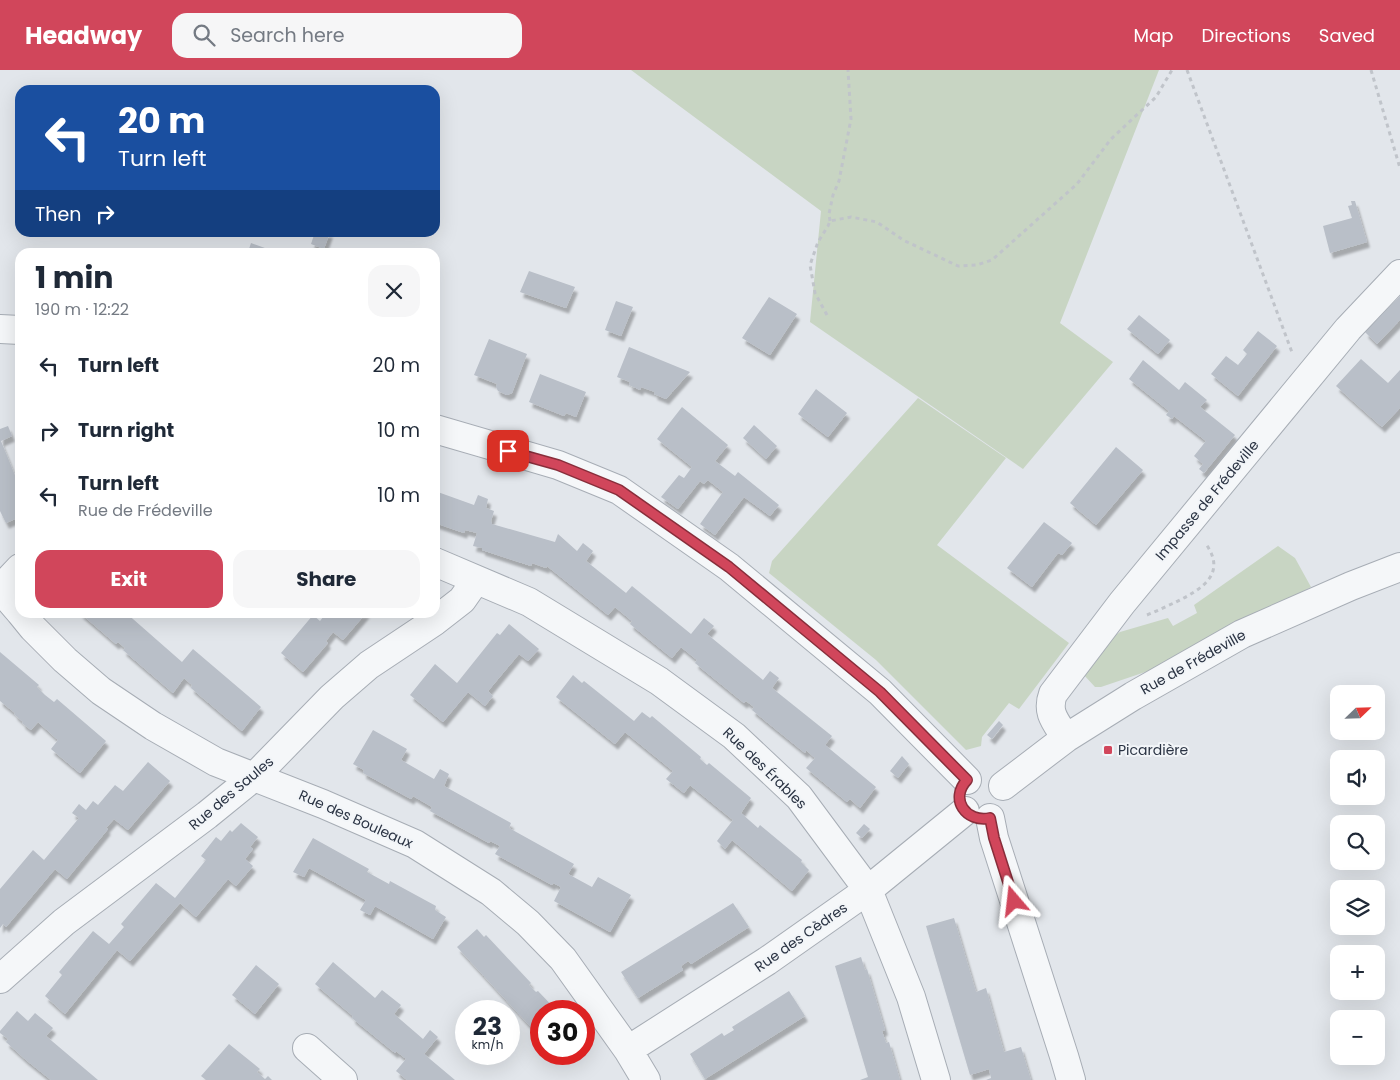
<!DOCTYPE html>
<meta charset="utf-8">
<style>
body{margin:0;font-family:Poppins,sans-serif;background:#f6f6f7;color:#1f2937;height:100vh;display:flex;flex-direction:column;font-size:19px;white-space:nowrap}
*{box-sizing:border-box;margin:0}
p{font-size:16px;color:#747a83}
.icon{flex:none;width:28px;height:28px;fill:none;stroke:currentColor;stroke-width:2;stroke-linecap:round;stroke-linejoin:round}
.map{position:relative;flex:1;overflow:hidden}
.sheet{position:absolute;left:15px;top:178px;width:425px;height:370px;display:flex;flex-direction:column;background:#fff;border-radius:15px;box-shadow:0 5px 20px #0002}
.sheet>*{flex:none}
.guide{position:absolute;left:15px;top:15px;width:425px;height:152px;border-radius:15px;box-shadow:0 5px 20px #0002;background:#1a4fa0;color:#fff;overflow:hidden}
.needle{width:32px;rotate:67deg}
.buttons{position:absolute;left:1330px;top:615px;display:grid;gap:10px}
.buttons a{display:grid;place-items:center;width:55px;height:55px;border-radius:10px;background:#fff;box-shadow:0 5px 20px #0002;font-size:25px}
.speed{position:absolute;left:455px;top:930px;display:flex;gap:10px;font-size:25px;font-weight:700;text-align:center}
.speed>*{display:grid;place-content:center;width:65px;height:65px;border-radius:50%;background:#fff;box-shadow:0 5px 20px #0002;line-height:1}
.speed small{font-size:12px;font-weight:400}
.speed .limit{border:8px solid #d22;background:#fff;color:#111}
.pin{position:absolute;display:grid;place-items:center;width:42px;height:42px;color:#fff;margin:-21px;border-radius:10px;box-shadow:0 2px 8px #0006}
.me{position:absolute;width:55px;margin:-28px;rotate:343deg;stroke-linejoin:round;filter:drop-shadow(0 0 4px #0008)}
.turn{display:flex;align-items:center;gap:18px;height:105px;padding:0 20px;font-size:22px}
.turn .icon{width:65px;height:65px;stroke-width:2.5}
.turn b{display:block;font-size:35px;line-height:42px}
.then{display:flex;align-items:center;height:48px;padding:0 20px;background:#0003;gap:10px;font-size:19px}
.round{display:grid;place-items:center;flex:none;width:52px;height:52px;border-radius:15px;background:#f6f6f7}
.head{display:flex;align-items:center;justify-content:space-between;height:85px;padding:0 20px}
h1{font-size:30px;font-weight:700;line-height:38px}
.action{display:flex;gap:10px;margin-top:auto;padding:10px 20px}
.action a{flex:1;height:58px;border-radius:15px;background:#d1465b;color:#fff;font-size:20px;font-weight:700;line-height:58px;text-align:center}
.action a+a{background:#f6f6f7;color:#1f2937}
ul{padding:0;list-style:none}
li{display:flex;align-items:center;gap:15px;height:65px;padding:0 20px}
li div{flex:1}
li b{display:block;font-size:19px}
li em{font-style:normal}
header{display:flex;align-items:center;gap:30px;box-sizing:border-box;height:70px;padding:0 25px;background:#d1465b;color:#fff}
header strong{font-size:24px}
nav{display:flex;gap:28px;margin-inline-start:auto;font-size:18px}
.search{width:350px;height:45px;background:#f6f6f7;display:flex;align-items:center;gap:12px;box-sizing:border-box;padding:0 18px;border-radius:15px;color:#747a83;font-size:19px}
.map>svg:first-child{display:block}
.green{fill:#c8d5c3}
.building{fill:#b9bfc8;filter:url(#shadow)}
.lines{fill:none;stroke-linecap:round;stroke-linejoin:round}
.street-casing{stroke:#a7adb5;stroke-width:30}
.path{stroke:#c0c4ca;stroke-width:3;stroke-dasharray:4 4;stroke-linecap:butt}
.street{stroke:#f5f7f9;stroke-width:28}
.route-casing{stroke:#882e3b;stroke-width:12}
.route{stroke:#d1465b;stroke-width:9}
.poi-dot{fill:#d1465b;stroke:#f2f5f8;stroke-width:2}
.labels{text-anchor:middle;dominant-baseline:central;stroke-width:4;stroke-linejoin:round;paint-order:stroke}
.street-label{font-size:14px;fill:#2a3343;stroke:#f2f5f8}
.poi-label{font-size:14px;fill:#2a3343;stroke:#f2f5f8;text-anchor:start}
</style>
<header>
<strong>Headway</strong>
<div class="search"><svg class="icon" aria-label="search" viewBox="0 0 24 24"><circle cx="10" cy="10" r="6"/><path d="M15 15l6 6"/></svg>Search here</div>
<nav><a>Map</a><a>Directions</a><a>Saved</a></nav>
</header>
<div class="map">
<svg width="1400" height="1010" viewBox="0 0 1400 1010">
<defs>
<filter id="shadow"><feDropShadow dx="3" dy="5.5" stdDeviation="1" flood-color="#0004"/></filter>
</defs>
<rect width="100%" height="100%" fill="#e2e6eb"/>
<path class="green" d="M631 0H1159L1060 253 1113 292 1023 399 810 252 821 141Z
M918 328 1006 388 937 475 1069 573 1019 639 1009 633 982 667 981 676 966 680 876 590 769 503 772 491Z
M1278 476 1295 488 1311 517 1160 597 1101 617H1095L1084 605 1102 575 1120 562 1168 548 1173 556 1197 543 1194 535Z"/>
<path class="building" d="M1351 131H1355L1367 172 1330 183 1323 156 1352 148 1348 136 1352 135Z
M315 162H330L324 179 311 174Z
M251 173 276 182H248Z
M529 201 575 217 566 238 520 222Z
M1400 226V250L1377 274 1365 262Z
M769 227 797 244 770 285 742 268Z
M616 231 633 237 621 266 605 260Z
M1139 245 1170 270 1158 284 1127 259Z
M1258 261 1277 276 1238 326 1211 304 1226 286 1238 295 1247 284 1243 280Z
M489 269 527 284 512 323 507 325 498 321 496 317 497 314 474 305Z
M629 277 690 302 666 329 654 324 655 322 641 317 640 320 629 315 630 312 617 307Z
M1361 289 1388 313 1400 300V338L1382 357 1336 316Z
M1143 290 1179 320 1185 312 1207 330 1200 337 1235 365 1204 403 1199 399 1203 394 1194 386 1206 371 1174 346 1172 349 1166 345 1169 341 1129 309Z
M540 304 586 322 576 347 566 343 564 346 529 332Z
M816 319 847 343 828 367 798 344Z
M682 337 728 375 715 391 735 406 738 402 779 435 770 446 744 427 715 465 700 454 723 422 708 410 704 414 700 411 678 439 661 427 679 405 684 408 692 397 657 369Z
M754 355 777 376 766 389 743 368Z
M8 356 12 366 1 371 20 418V447L6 453 0 441V359Z
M1116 377 1143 400 1096 455 1070 433Z
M435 421 474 435 478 425 488 429 486 438 494 441 491 451 492 454 555 472 558 464 577 481 583 473 593 481 586 491 626 523 632 516 691 564 704 548 714 556 707 564 763 610 770 601 779 608 772 618 832 666 825 675 876 717 860 738 850 729 847 732 806 698 815 688 806 680 805 683 752 640 754 637 746 631 744 633 695 593 697 590 681 577 672 588 630 554 632 551 615 537 608 545 547 496 546 498 532 493 531 496 482 480V478L473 476 477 463 465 460 464 463 435 453Z
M1044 452 1072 473 1062 485 1058 483 1032 517 1007 498Z
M79 542H125L182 592 193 579 261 637 242 661 191 618 192 615 184 608 173 623 123 580 125 578 118 572 116 574Z
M327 542H367L343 570 333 562 326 571 328 573 303 602 281 583 313 545 320 551Z
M509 554 539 579 528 591 519 584 488 621 493 626 485 636 468 622 443 652 410 625 435 594 457 613 497 563 500 565Z
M0 582 39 615 37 617 45 625 54 632 57 629 106 671 80 703 51 679 58 670 38 652 31 660 22 653 23 652 14 644 15 643 0 631Z
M573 605 582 613 584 611 634 651 642 642 650 648 652 646 701 687 700 689 707 695 709 693 751 728 741 743 758 758 760 755 802 790 801 792 809 800 792 821 732 770 725 779 717 771 733 750 690 715 684 723 666 709 673 701 625 662 615 674 556 627Z
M999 651 1003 655 992 669 987 665Z
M373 660 407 679 401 690 434 709 440 699 449 704 444 716 511 753 509 758 574 794 568 804 592 817 598 807 631 825 610 862 554 831 561 817 553 813 552 815 495 784 500 776 490 771 489 773 430 741 432 737 413 726 411 729 363 703 364 700 353 694Z
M902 686 909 694 898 708 890 701Z
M148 692 170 711 128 760 114 749 106 758 108 759 67 809 55 799 6 857 3 854 0 858V819L33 780 44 790 79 748 72 743 79 734 86 740 93 731 98 735 115 715 123 721Z
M241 753 258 767 250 777 253 779 245 789 253 796 236 816 228 809 196 847 180 833 130 891 117 880 65 944 45 926 62 905 59 902 93 861 109 874 124 857 121 854 156 813 175 828 206 790 201 786 216 767 221 771 230 760 232 762Z
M864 754 870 759 862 768 856 763Z
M313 768 369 799 367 802 389 814 390 811 436 836 435 840 446 847 433 869 375 836 370 845 360 840 366 830 309 798 304 807 293 802Z
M733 833 749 857 691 894 688 891 681 896 683 900 638 928 621 902Z
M954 848 976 922 986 918 1004 982 1021 977 1031 1010H986L991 1008 989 999 970 1005 926 856Z
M477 859 484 867 486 865 531 913 529 915 536 922 538 921 557 941H541V968L457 877Z
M861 887 865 900 867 899 885 960 882 961 886 973 889 972 900 1010H860L868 1007 835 896Z
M333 892 375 928 382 920 401 935 394 944 423 969 430 960 438 967 424 984 455 1010H407L396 1001 406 989 396 981 395 983 352 948 353 946 315 914Z
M256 895 279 914 255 944 232 925Z
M789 921 805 946 705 1009 690 984 722 963 724 966 734 960 732 957Z
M17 941 28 951 35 943 53 958 46 966 98 1010H51L26 990 6 972 8 969 0 963V961Z
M229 974 260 999 257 1002 265 1009 268 1006 272 1010H206L201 1006Z"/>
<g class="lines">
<defs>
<path id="street" d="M0 259 20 260
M435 359 558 395 619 420 729 497 880 622 967 710
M435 492 529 532 659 611 734 666 799 727 868 820 911 927 936 1010
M0 519 20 542
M0 519 20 498
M20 542 33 558 65 590 101 621 153 656 216 692 323 734 415 774 491 822 528 853 563 889 628 980 646 1010
M1066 668C1056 652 1046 643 1053 624L1122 533 1348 259 1400 204
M1003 716 1066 668 1133 626 1242 564 1351 516 1400 497
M990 748 994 768 1064 986 1071 1010
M0 909 64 852 207 745 255 706 332 627 369 595 435 551 462 530 476 510
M307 978 343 1010
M628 980 767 891 868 820 965 741"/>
</defs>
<use href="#street" class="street-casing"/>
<path class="path" d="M1187 0 1293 285
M1371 0 1400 98
M830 151 829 144 833 125 839 111 851 49 848 0
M827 245 815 223 810 195 818 172 828 156 830 151 851 147 877 152 903 170 958 196 977 195 992 190 1077 114 1111 69 1156 27 1172 0
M1147 545C1157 541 1167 536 1176 532 1202 519 1227 504 1206 474"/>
<use href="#street" class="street"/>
</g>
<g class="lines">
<defs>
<path id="route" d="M508 381 558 395 619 420 729 497 880 622 967 710C949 729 966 753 990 748L994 768 1014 831"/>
</defs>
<use href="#route" class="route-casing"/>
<use href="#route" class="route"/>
</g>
<rect class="poi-dot" x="1103" y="675" width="10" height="10" rx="2.5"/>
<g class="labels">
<g class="street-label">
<text transform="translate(1207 430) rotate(-50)">Impasse de Frédeville</text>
<text transform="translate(1193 592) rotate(-29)">Rue de Frédeville</text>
<text transform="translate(765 698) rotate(44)">Rue des Érables</text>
<text transform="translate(231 723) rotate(-40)">Rue des Saules</text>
<text transform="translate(356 749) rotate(24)">Rue des Bouleaux</text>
<text transform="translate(801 867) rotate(-35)">Rue des Cèdres</text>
</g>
<g class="poi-label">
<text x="1118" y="680">Picardière</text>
</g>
</g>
</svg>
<div class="buttons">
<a><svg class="needle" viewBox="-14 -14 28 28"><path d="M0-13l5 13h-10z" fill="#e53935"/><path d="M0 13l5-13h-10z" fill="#747a83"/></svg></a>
<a><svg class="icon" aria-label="sound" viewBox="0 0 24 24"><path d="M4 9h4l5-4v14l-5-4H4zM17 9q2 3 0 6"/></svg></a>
<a><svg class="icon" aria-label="search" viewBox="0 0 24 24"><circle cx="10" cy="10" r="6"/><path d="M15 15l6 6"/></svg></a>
<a><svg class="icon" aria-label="layers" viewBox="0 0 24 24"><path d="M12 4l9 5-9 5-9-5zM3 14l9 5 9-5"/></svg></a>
<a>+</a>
<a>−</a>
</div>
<div class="speed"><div>23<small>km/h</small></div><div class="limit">30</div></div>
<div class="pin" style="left:508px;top:381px;background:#d93025"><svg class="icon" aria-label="arrive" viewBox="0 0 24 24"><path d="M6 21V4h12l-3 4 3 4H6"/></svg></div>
<svg class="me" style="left:1014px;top:831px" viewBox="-20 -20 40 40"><path d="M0-17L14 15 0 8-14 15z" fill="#d1465b" stroke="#fff" stroke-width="4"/></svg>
<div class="guide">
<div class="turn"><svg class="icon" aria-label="left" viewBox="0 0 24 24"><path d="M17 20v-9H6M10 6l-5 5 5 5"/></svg><div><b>20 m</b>Turn left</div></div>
<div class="then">Then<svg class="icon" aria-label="right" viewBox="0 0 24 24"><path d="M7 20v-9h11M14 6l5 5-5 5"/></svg></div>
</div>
<section class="sheet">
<div class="head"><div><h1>1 min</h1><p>190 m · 12:22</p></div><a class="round"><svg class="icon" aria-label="close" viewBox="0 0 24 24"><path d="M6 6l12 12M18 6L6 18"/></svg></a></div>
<ul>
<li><svg class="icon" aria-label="left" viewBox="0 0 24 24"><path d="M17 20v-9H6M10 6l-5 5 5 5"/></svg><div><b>Turn left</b></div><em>20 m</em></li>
<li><svg class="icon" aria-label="right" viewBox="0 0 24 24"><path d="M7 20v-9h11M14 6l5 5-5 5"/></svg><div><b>Turn right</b></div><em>10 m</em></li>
<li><svg class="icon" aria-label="left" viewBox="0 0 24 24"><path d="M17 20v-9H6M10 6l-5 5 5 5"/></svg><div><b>Turn left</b><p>Rue de Frédeville</p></div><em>10 m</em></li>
</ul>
<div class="action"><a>Exit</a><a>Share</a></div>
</section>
</div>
